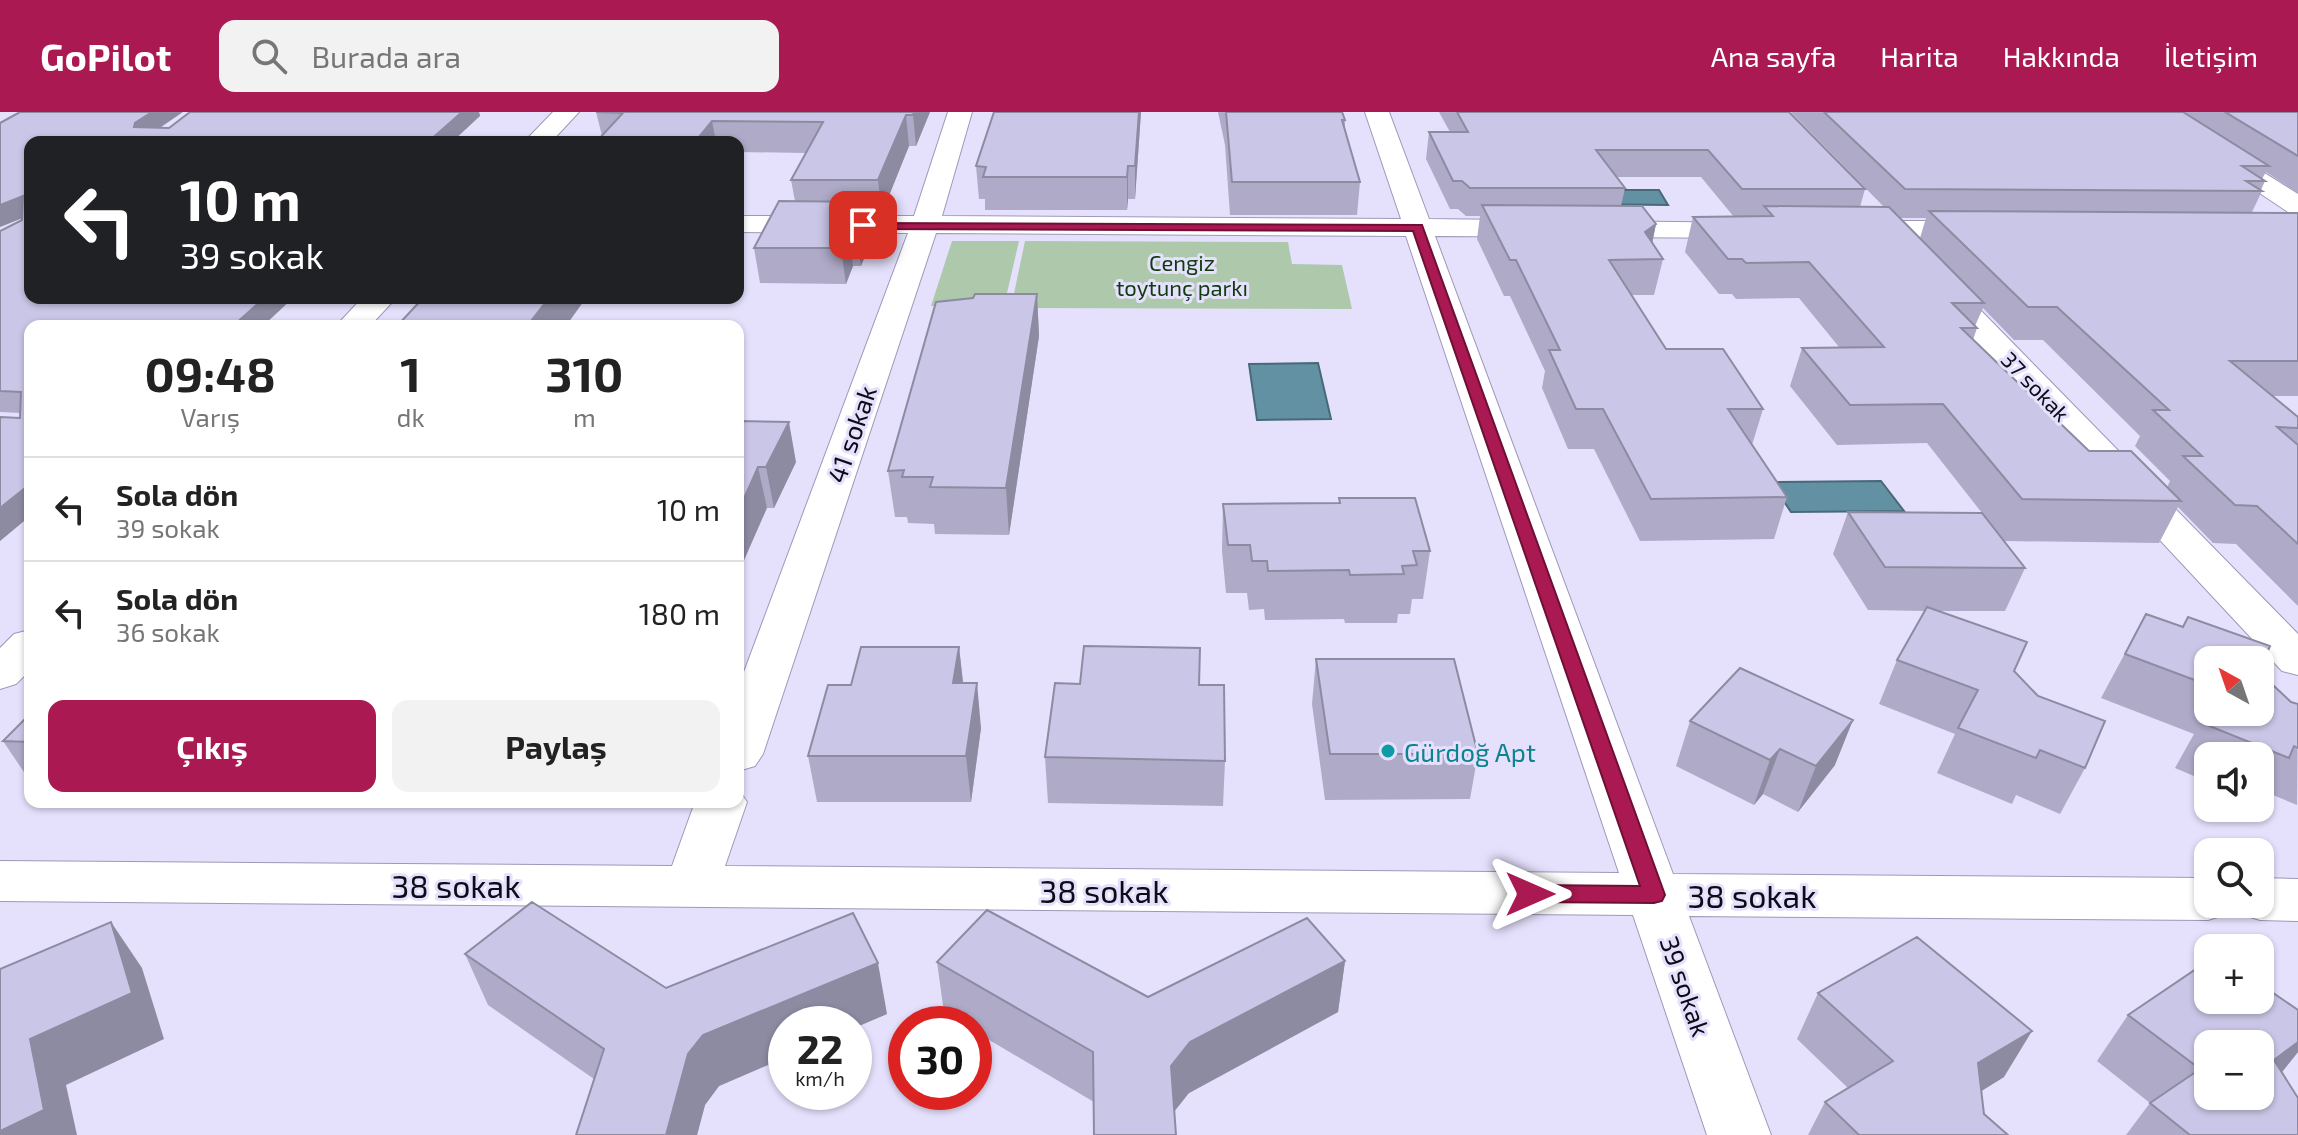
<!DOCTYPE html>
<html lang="tr">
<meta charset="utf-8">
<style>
body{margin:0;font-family:"Exo 2",sans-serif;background:#f2f2f2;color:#222;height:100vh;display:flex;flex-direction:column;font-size:30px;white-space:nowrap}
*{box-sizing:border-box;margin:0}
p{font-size:26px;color:#767676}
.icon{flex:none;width:44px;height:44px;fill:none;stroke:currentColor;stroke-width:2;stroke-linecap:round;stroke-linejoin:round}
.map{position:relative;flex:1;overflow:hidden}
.sheet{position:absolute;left:24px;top:208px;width:720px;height:488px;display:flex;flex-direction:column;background:#fff;border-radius:16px;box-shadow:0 2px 6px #0004}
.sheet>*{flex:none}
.banner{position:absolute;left:24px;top:24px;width:720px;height:168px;border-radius:16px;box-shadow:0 2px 6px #0004;background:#202124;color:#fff;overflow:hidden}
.needle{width:52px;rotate:320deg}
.controls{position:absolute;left:2194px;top:534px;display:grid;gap:16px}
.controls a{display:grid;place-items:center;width:80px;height:80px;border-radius:16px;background:#fff;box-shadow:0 2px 6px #0004;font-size:40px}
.speed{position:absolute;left:768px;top:894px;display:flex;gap:16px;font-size:40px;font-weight:700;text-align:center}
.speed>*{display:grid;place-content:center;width:104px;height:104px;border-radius:50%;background:#fff;box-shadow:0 2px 6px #0004;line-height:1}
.speed small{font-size:20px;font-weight:400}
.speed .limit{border:12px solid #d22;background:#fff;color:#111}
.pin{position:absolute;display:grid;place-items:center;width:68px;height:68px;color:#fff;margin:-34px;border-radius:16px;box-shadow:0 4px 12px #0006}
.me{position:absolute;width:88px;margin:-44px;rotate:90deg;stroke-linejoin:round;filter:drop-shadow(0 0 6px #0008)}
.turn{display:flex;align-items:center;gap:28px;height:168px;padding:0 24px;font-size:36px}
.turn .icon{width:104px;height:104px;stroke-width:2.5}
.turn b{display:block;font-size:56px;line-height:68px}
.eta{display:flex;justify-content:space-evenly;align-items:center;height:136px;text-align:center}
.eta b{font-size:48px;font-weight:700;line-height:56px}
.cta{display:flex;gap:16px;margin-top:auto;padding:16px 24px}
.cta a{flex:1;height:92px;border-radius:16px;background:#aa1952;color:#fff;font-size:32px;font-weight:700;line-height:92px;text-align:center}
.cta a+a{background:#f2f2f2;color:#222}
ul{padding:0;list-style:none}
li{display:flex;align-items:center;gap:24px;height:104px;padding:0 24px;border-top:2px solid #e0e0e0}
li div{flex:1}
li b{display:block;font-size:30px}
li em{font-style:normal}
header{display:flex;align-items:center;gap:48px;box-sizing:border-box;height:112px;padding:0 40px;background:#aa1952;color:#fff}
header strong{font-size:38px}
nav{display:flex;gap:44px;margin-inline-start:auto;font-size:28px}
.search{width:560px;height:72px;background:#f2f2f2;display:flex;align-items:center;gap:20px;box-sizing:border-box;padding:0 28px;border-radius:16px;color:#767676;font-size:30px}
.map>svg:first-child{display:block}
.green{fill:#adc8ab}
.water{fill:#6291a3;stroke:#486979;stroke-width:2}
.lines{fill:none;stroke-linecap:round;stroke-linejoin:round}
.street-casing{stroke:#9d98b8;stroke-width:2}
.secondary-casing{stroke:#9d98b8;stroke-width:2}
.street{fill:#fff;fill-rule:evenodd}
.secondary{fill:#fff;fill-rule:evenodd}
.wall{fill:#aeaac7;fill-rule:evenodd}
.shaded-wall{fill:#8d8ba2}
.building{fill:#cac6e7;stroke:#8d8ba2;stroke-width:2;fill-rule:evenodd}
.route{fill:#aa1952;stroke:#6e1035;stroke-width:2}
.culture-dot{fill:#0f9aa8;stroke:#e5e1fd;stroke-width:3}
.labels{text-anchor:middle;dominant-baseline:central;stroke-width:6;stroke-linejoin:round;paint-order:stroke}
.far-park-label{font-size:22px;fill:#103b0e;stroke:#e5e1fd}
.far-street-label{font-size:22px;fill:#0c0b16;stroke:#e5e1fd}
.street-label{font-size:26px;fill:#0c0b16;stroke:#e5e1fd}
.culture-label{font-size:26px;fill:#0d838f;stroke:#e5e1fd;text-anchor:start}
.near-street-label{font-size:32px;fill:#0c0b16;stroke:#e5e1fd}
</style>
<header>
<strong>GoPilot</strong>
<div class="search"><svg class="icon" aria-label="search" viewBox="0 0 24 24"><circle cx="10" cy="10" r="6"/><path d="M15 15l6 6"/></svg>Burada ara</div>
<nav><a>Ana sayfa</a><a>Harita</a><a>Hakkında</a><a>İletişim</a></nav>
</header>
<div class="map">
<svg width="2298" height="1023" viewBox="0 0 2298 1023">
<rect width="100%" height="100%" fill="#e5e1fd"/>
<path class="green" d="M952 129H1019L1004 194H931Z
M1025 129 1288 130 1292 152 1342 153 1352 197 1011 196Z"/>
<path class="water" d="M1562 78H1659L1668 93 1569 92Z
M1318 251 1331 307 1257 308 1249 252Z
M1881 369 1904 399 1791 400 1771 370Z"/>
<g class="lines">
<defs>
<path id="street" d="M948 0H972L942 104 1401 107 1365 0H1389L1429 107 1762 111 1766 117 1762 123 1752 126 1435 124 1673 762 2208 766V792H2233L2227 802 2208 808 1689 804 1771 1023H1707L1633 803 0 789V749L672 754 695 690H738V677L747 690 725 754 1619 761 1406 124 936 121 763 642 755 654 738 659V576L908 121 738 120V104H914Z
M2138 0H2167L2298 82V102L2288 100Z
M1852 109H1984L1994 112 1998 118 1994 124 1984 127 1842 124 1838 118 1842 112Z
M1936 161 1947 164 2298 522V563L2282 559 1925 176 1921 170 1925 164Z
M2260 766 2298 767V809L2260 808 2241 802 2235 792H2260Z"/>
<path id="secondary" d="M553 0H579L551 30H524Z
M362 186H396L370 214H336Z
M30 518V558L16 572 0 577V536L14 522Z"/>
</defs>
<use href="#street" class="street-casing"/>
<use href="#secondary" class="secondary-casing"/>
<use href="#street" class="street"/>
<use href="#secondary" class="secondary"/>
</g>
<path class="wall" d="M190 0H479L480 4 30 214V404L0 429 20 301 0 300V119L22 108V106L0 115 160 16H169Z
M596 0H930L916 34H909L882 101H870L873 124 861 154H853L846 172 760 171 754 136 795 89 791 68 806 41 738 40V30H596L602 24Z
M1141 0 1135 87H1128L1127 98H985V87H979L976 54Z
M1218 0H1342L1345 8V18L1360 70 1357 103H1230L1225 33Z
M1439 0H1789L1865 77 1860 95H1884L1791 0H2298V81L2266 60 2262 67 2265 69 2261 78 2262 79 2252 100 2298 101V284H2273L2298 305V494L2236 432 2213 431 2178 395 2159 431 2004 429 2025 456 2005 499H1937L2014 559 2085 656 2060 702 2016 683 2012 692 1937 661 1955 622 1879 592 1897 548 1925 499 1868 498 1833 442 1848 400 1982 401 1927 331 1837 333 1790 274 1802 236 1839 235 1799 186 1736 187 1732 182H1719L1685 140 1693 105H1734L1701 65H1616L1625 76 1621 94 1656 112 1652 131 1663 147 1654 183H1632L1666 237 1763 297 1752 333 1787 385 1774 427 1640 429 1594 337H1568L1542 276 1545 259 1510 184H1504L1477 127 1480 104H1466L1458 97H1450L1426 47 1429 20H1450ZM1900 106H1926L1920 126ZM1983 196 2014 228H2043L2140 324 2135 334 2170 369 2167 375 2089 339 1973 228 1977 216 1975 214Z
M1037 182 1039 224 1009 423 935 422 934 412 908 411 907 405H895L888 359Z
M738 309 796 350 774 396H767Z
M1339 386 1430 439 1423 487H1412L1410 502H1398L1397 511H1345L1344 507 1265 508 1264 497 1249 498 1247 481H1226L1222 439 1223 392 1339 391Z
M2146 502 2182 515 2188 505 2208 548V600L2291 590 2298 592 2297 693 2266 680 2260 689V644H2208V670L2175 656 2194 622 2101 586Z
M959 535 963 571 981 616 971 690H817L808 644 851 573Z
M1316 547 1478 642 1470 687 1325 688 1312 592Z
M30 602V669L3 629Z
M1690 609 1835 653 1798 700 1763 682 1754 693 1676 654Z
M1045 645 1225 649 1223 694 1048 691Z
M465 842 666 876 887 902 719 974 705 993 697 1023H576L594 967 488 893Z
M1345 849 1338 900 1189 981 1094 990 974 919V912H962L944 901 937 850 1148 885Z
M1818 881 2004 965 1981 979 1984 1002 2008 1023H1808L1825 990 1848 976 1797 927Z
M2298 898V940L2282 960 2298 1023H2126L2150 991 2097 949 2128 903Z"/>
<path class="shaded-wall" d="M152 0H183L142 28 134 15 135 11Z
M462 0H479L480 4 452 30H428Z
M914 0H930L916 34 913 3Z
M1139 0H1141L1135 87V54Z
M906 3 909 34 882 101 878 68Z
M712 9 716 30H695Z
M1128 54V87L1127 98V65Z
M23 84 30 103 0 115V93Z
M869 90 873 124 861 154 856 119Z
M1656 112 1649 147 1645 120Z
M849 119 853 154 846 172 841 136Z
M1037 182 1039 224 1009 423 1006 376Z
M264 186H293L263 214H233Z
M549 186H586L566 214H527Z
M789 310 796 350 774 396 766 355Z
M758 355 767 396 738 462V400Z
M30 372V404L0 429V396Z
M959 535 964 579 953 571Z
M977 571 981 616 971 690 966 644Z
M1853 608 1835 653 1798 700 1816 654Z
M1780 637 1763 682 1754 693 1770 648Z
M111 810 142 856 164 927 66 973 77 1023H0V1019L30 927Z
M1345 849 1338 900 1189 981 1170 1005 1171 954 1190 930Z
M878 851 887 902 854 916V912H786V945L719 974 705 993 697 1023H666L688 942 703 923Z
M2032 919 2004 965 1951 998 1978 951Z
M2298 930V940L2282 960 2274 948Z"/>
<path class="building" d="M20 0H152L135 11 134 15 169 16 190 0H462L428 30H30V186H264L233 214H30V372L0 396V305L20 306 21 280 0 279V119L22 108 23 84 0 93V11Z
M596 0H914L913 3H906L878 68H791L823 10 712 9 695 30H596L623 1Z
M994 0H1139L1135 54H1128L1127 65H983L986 55 976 54Z
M1226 0H1342L1345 8H1342L1360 70H1232Z
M1457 0H1789L1865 77H1742L1708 38H1596L1625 76H1470L1462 69H1453L1429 20H1468Z
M1824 0H2183L2269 54H2242L2265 69H2246L2262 79 1905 77Z
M2225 0H2298V44Z
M779 89 869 90 856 119H849L841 136H754Z
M1482 93 1642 94 1656 112 1645 120 1663 147 1609 148 1666 237H1723L1763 297H1728L1787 385 1651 387 1603 297H1576L1549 238H1560L1516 148H1510Z
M1764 94 1889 95 1984 191H1952L1977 216H1961L2089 339H2131L2181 389 2022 387 1943 292 1850 293 1802 236 1884 235 1809 150 1746 151 1742 147H1728L1693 105 1773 104Z
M1929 99 2298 101V249H2230L2298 305V316L2277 315 2298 333V432L2257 394 2235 393 2183 344H2202L2153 298H2169L2057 195H2028Z
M975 182H1037L1006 376 930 375 933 365H902L904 358 888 359 936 190 973 186Z
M423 186H549L527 214H397Z
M738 309 789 310 766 355H758L738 400Z
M1339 386H1415L1430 439H1413L1417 453 1402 454 1404 462 1350 463 1349 458 1268 459 1267 449H1252L1250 433H1228L1223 392 1340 391Z
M1848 400 1982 401 2025 456 1885 455Z
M1927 495 2027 530 2014 559 2038 584 2105 609 2085 656 2040 638 2036 646 1958 616 1978 578 1897 548Z
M2146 502 2183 515 2188 505 2270 534 2260 557V548H2208V573L2125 542Z
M1084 534 1200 536 1199 573H1224L1225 649 1045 645 1055 571 1080 572Z
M861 535H959L953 571H977L966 644H808L828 573H851Z
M1316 547H1454L1478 642H1330Z
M1740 556 1853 608 1816 654 1780 637 1770 648 1690 609Z
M2260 561 2291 590 2298 592V636L2294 634 2289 646 2202 611 2208 600H2260Z
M30 602V630L3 629Z
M532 790 666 876 853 801 878 851 703 923 688 942 666 1023H576L604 937 465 842Z
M987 798 1148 885 1307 806 1345 849 1190 930 1171 954 1176 1023H1094L1093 940 937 850Z
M111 810 132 881 30 927 44 998 0 1019V857Z
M1917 825 2032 919 1978 951 1984 1002 2008 1023H1859L1825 990 1893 949 1818 881Z
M2208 849V888H2260V872L2298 898V930L2274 948 2298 986V1023H2190L2150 991 2200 957 2128 903ZM2208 932H2260V984H2208Z"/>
<path class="route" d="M858 111 1422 113 1665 783 1662 789 1654 791 1530 790 1522 788 1519 782 1522 775 1530 773 1640 774 1413 119 863 117 858 115Z"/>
<circle class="culture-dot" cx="1388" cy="639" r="8"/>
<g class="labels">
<g class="far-park-label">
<text x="1182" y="150">Cengiz<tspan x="1182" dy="25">toytunç parkı</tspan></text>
</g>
<g class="far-street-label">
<text transform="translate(2036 274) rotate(46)">37 sokak</text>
</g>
<g class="street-label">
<text transform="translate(851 322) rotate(-71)">41 sokak</text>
<text transform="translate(1686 874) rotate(71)">39 sokak</text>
</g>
<g class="culture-label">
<text x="1404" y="639">Gürdoğ Apt</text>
</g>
<g class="near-street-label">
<text x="456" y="773">38 sokak</text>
<text x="1104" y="778">38 sokak</text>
<text x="1752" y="783">38 sokak</text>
</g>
</g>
</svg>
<div class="controls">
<a><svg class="needle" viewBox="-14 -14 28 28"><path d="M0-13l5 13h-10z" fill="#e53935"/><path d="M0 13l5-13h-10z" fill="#767676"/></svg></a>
<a><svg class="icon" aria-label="sound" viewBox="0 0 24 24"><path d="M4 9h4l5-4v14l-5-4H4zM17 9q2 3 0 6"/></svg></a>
<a><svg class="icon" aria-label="search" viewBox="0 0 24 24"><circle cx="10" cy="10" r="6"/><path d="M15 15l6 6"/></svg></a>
<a>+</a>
<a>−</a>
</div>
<div class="speed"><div>22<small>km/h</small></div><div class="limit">30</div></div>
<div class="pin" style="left:863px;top:113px;background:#d93025"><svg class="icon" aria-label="arrive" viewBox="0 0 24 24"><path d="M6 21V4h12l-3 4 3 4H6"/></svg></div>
<svg class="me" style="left:1530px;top:782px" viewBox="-20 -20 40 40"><path d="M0-17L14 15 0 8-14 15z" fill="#aa1952" stroke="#fff" stroke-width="4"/></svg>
<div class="banner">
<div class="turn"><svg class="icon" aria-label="left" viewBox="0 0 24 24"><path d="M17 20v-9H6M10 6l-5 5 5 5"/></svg><div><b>10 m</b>39 sokak</div></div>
</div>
<section class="sheet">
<div class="eta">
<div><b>09:48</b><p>Varış</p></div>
<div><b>1</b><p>dk</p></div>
<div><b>310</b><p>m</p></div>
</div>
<ul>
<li><svg class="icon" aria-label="left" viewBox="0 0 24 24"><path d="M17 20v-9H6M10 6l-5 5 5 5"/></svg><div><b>Sola dön</b><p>39 sokak</p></div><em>10 m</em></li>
<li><svg class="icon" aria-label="left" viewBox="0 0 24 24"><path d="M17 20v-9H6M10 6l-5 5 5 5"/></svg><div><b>Sola dön</b><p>36 sokak</p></div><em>180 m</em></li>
</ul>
<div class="cta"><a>Çıkış</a><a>Paylaş</a></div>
</section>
</div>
